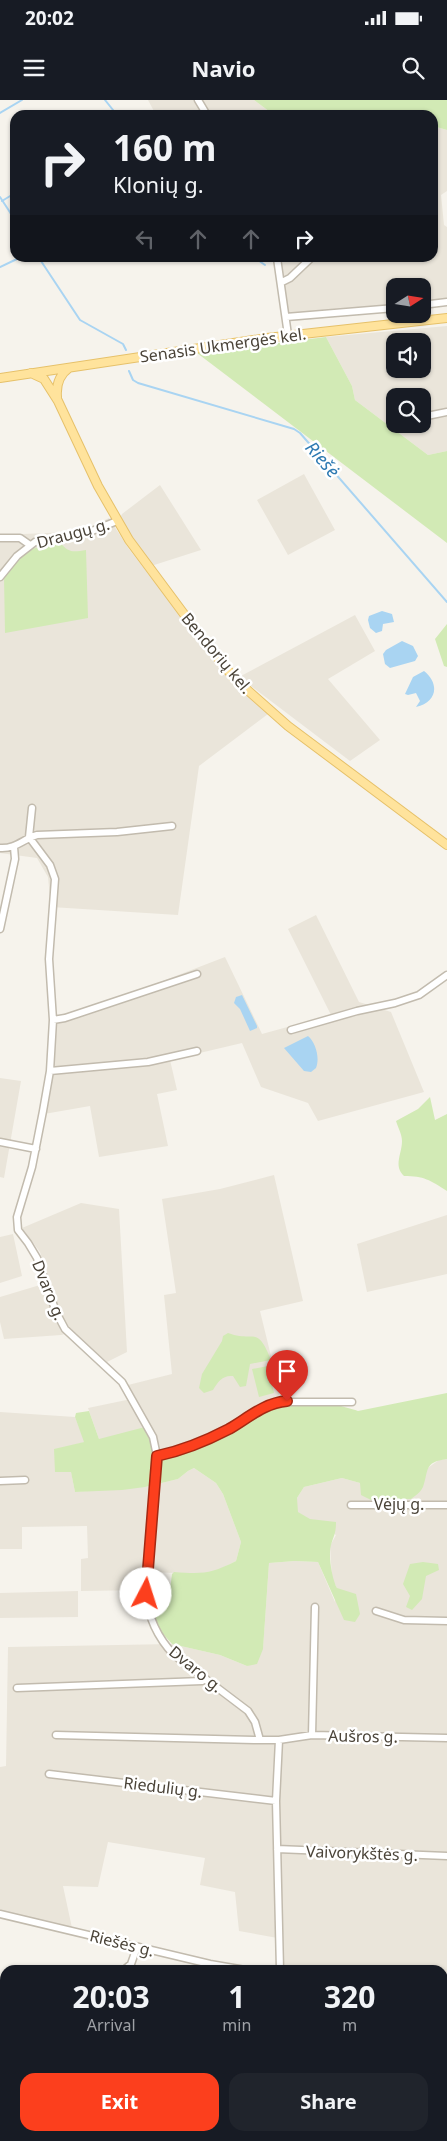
<!DOCTYPE html>
<meta charset="utf-8">
<style>
body{margin:0;font-family:"Noto Sans",sans-serif;background:#20242c;color:#f1f3f6;height:100vh;display:flex;flex-direction:column;font-size:19px;white-space:nowrap}
*{box-sizing:border-box;margin:0}
p{font-size:16px;color:#9ea1a6}
.icon{flex:none;width:28px;height:28px;fill:none;stroke:currentColor;stroke-width:2;stroke-linecap:round;stroke-linejoin:round}
.map{position:relative;flex:1;overflow:hidden}
.drawer{position:absolute;left:0px;top:1865px;width:448px;height:176px;display:flex;flex-direction:column;background:#171b24;border-radius:15px 15px 0 0;box-shadow:0 1px 4px #0004}
.drawer>*{flex:none}
.banner{position:absolute;left:10px;top:10px;width:428px;height:152px;border-radius:15px;box-shadow:0 1px 4px #0004;background:#171b24;color:#f1f3f6;overflow:hidden}
.needle{width:32px;rotate:78deg}
.controls{position:absolute;left:386px;top:178px;display:grid;gap:10px}
.controls a{display:grid;place-items:center;width:45px;height:45px;border-radius:10px;background:#171b24;box-shadow:0 1px 4px #0004;font-size:25px}
.pin{position:absolute;display:grid;place-items:center;width:42px;height:42px;color:#fff;margin:-51px -21px;border-radius:50% 50% 50% 0;rotate:-45deg;box-shadow:0 0 5px #0007}
.pin .icon{rotate:45deg}
.me{position:absolute;width:55px;margin:-28px;rotate:5deg;stroke-linejoin:round;filter:drop-shadow(0 0 4px #0008)}
.turn{display:flex;align-items:center;gap:18px;height:105px;padding:0 20px;font-size:22px}
.turn .icon{width:65px;height:65px;stroke-width:2.5}
.turn b{display:block;font-size:35px;line-height:42px}
.lanes{display:flex;align-items:center;height:48px;padding:0 20px;background:#0003;justify-content:center;gap:25px;direction:ltr}
.lanes .off{opacity:.35}
.eta{display:flex;justify-content:space-evenly;align-items:center;height:85px;text-align:center}
.eta b{font-size:30px;font-weight:700;line-height:35px}
.primary-button{display:flex;gap:10px;margin-top:auto;padding:10px 20px}
.primary-button a{flex:1;height:58px;border-radius:15px;background:#fc3f1d;color:#fff;font-size:20px;font-weight:700;line-height:58px;text-align:center}
.primary-button a+a{background:#20242c;color:#f1f3f6}
.status{display:flex;justify-content:space-between;align-items:center;height:35px;padding:0 25px;background:#171b24;direction:ltr}
.status svg{height:14px;fill:currentColor}
header{display:flex;justify-content:space-between;align-items:center;height:65px;padding:0 20px;background:#171b24;font-size:22px;font-weight:700}
.map>svg:first-child{display:block}
.residential{fill:#eae5da;fill-rule:evenodd}
.industrial{fill:#e6e2dd}
.green{fill:#d2eab5}
.water{fill:#a9d4f2}
.lines{fill:none;stroke-linecap:round;stroke-linejoin:round}
.stream{stroke:#a9d4f2;stroke-width:2}
.minor-casing{stroke:#c2bbae;stroke-width:9}
.major-casing{stroke:#e6c16a;stroke-width:10}
.minor{stroke:#fff;stroke-width:6}
.major{stroke:#ffe39c;stroke-width:8}
.route-casing{stroke:#a42913;stroke-width:12}
.route{stroke:#fc3f1d;stroke-width:9}
.labels{text-anchor:middle;dominant-baseline:central;stroke-width:5;stroke-linejoin:round;paint-order:stroke}
.street-label{font-size:16px;fill:#4b4439;stroke:#fff}
.water-label{font-size:18px;font-style:italic;fill:#2e7ab2;stroke:#fff}
</style>
<div class="status"><b>20:02</b><svg viewBox="0 0 49 12"><path d="M0 12V9h3v3zM5 12V6h3v6zM10 12V3h3v9zM15 12V0h3v12zM26 1h20v11H26zM47 4h2v5h-2z"/></svg></div>
<header><svg class="icon" aria-label="menu" viewBox="0 0 24 24"><path d="M4 6h16M4 12h16M4 18h16"/></svg>Navio<svg class="icon" aria-label="search" viewBox="0 0 24 24"><circle cx="10" cy="10" r="6"/><path d="M15 15l6 6"/></svg></header>
<div class="map">
<svg width="447" height="2041" viewBox="0 0 447 2041">
<rect width="100%" height="100%" fill="#f6f3ec"/>
<path class="residential" d="M148 0H254L274 15H156Z
M433 26 447 30V91L441 95 444 125 447 127V205L423 209 422 186H395V211L284 222 273 158H432Z
M447 226V351L428 355 355 300 352 286 326 237ZM395 241H422V269H395ZM395 296H422V324H395Z
M304 374 335 430 288 455 257 400Z
M160 385 201 450 151 466 120 418 122 414Z
M109 418 129 449 220 567 236 585 268 614 199 666 178 815 51 807 48 777 37 758 0 753V435L70 432 91 427ZM61 443 66 450 73 452 4 477Z
M355 515 375 551 328 579 380 640 350 661 239 577Z
M316 815 359 902 391 912 424 992 318 1021 308 1003 261 987 242 943 170 960 177 990 157 994 168 1046 99 1057 90 1006 44 1014 51 976 57 918 129 894 225 857 262 934 331 915 288 829Z
M0 978 21 981 4 1078 0 1077Z
M274 1075 303 1201 260 1211 280 1293 276 1300 233 1332 189 1348 154 1358 151 1340 99 1339 88 1308 136 1298 128 1285 172 1274 164 1195 176 1193 162 1099 220 1089Z
M81 1103 119 1109 127 1252 107 1262 74 1232 61 1235 4 1239 0 1222V1197L50 1182 40 1152 22 1128Z
M447 1115V1174L367 1192 357 1144Z
M13 1134 22 1176 0 1183V1137Z
M0 1312 75 1317 85 1342 54 1350 71 1371 75 1392 151 1386 144 1490 81 1491V1459L88 1458 87 1426 22 1427V1449H0Z
M447 1359V1889L443 1888 442 1870H287L284 1864 283 1839 239 1831 235 1792 200 1785 205 1758 108 1742 98 1787 63 1786 72 1828 0 1810V1667L6 1666 8 1547 172 1544 220 1555 247 1566 263 1548 269 1463 295 1461 318 1462 335 1502 337 1488 332 1479 330 1446 336 1435 297 1412V1398L304 1387 342 1378 360 1383 422 1389 425 1372 429 1367 439 1360Z
M194 1368 216 1383 223 1394 241 1442 236 1461 216 1471 202 1474 150 1472 157 1384 178 1379 188 1371Z
M78 1491V1517L0 1518V1493Z"/>
<path class="industrial" d="M443 2004H447V2041H317V2036H442Z"/>
<path class="green" d="M254 0H447V30L433 26 432 15H274Z
M326 237 352 286 355 300 428 355 447 351V443L197 253Z
M61 443C68 453 74 452 86 450L88 518 5 533 4 477 22 455 35 448Z
M447 524V567L444 566 435 539Z
M430 997 435 1020 447 1014V1091C430 1080 424 1076 404 1076 393 1066 402 1054 402 1041 402 1034 398 1028 396 1021L418 1009Z
M228 1233C254 1243 257 1224 271 1260L250 1264 246 1286 240 1287 233 1276C222 1275 218 1282 213 1290L204 1293 199 1288 202 1274 222 1241 223 1236Z
M268 1266 274 1293 259 1297 252 1269Z
M447 1293V1359C423 1362 429 1371 423 1387 421 1392 415 1396 411 1399L371 1400 361 1395 360 1383 342 1378 304 1387 297 1398 298 1412 310 1419 336 1422C336 1433 334 1435 331 1445 328 1455 332 1479 337 1488L356 1494 360 1514 355 1522 344 1520 318 1462 295 1461 269 1463 263 1549 257 1564 247 1566 220 1555 172 1544 156 1526 151 1509 169 1498 172 1474 174 1472C203 1474 210 1474 236 1461L241 1442 223 1394 216 1383 194 1368 188 1371 178 1379 145 1387 122 1390 75 1392 71 1372H55L54 1349 84 1342 75 1317 76 1313 89 1311 99 1339 145 1327 151 1340 154 1357C180 1350 206 1344 231 1333 247 1326 259 1309 275 1301 290 1294 342 1305 358 1311Z
M423 1462 438 1464 439 1470 426 1476 422 1499 412 1510 406 1507 410 1496 403 1484 410 1464Z
M5 2025V2036H300L302 2041H0V2027Z"/>
<path class="water" d="M382 511 392 514 394 522 383 524 382 531 376 533 370 528 368 520 369 516Z
M402 541 413 546 418 556 415 561 390 568 385 564 383 554 386 550Z
M424 571C440 584 437 602 416 607L420 601 416 593 408 595 405 594 413 577Z
M242 895 257 926V928L250 931 240 909 234 903 236 897Z
M308 936C316 943 320 958 316 968L311 972 304 971 284 948Z"/>
<g class="lines">
<path class="stream" d="M105 0 117 15
M0 13 22 0
M0 97 15 120
M2 101 15 93
M39 158 80 220 123 244 126 250
M255 158 265 165
M42 161 48 158
M0 167 19 158
M129 271 133 280 138 283 294 329 300 333 447 502"/>
<defs>
<path id="minor" d="M198 0 207 15
M277 158 288 235
M282 182 290 178 311 158
M422 205 447 202
M286 217 395 208
M422 317 447 312
M0 438H20L30 445
M0 477 17 456 35 442 87 433 117 421
M32 708 29 737 50 765 55 779 49 859 53 920 50 971 43 1011 32 1067 17 1117 18 1130 28 1143 37 1158 56 1212 65 1229 122 1282 153 1337 157 1356 146 1494C148 1517 158 1538 174 1555L248 1611 255 1622 260 1640
M0 748C16 749 23 739 37 735L117 732 172 726
M0 829 15 759 14 747
M53 920 65 918 197 874
M291 930 357 911 395 903 419 895 447 875
M50 971 148 962 197 951
M0 1042 36 1049
M157 1356 179 1351 222 1332 262 1308 277 1302H352
M0 1381 25 1380
M351 1405H447
M376 1511 404 1520 447 1521
M17 1588 202 1581 206 1579
M56 1635 254 1640H279L312 1635 447 1638
M312 1635 315 1507
M279 1640 276 1701 280 1870
M49 1674 276 1701
M277 1749 447 1756
M0 1814 210 1864 245 1870
M124 1870 131 1864 137 1847
M442 1897 447 1896
M0 2024 5 2023"/>
<path id="major" d="M31 273 44 279 58 301 98 386 129 440 204 541 235 579 288 626 447 745
M0 278 267 238 447 218
M57 297C56 285 59 275 69 268"/>
</defs>
<use href="#minor" class="minor-casing"/>
<use href="#major" class="major-casing"/>
<use href="#minor" class="minor"/>
<use href="#major" class="major"/>
</g>
<g class="lines">
<defs>
<path id="route" d="M146 1494 157 1356C181 1351 206 1341 229 1329 248 1318 264 1303 287 1301"/>
</defs>
<use href="#route" class="route-casing"/>
<use href="#route" class="route"/>
</g>
<g class="labels">
<g class="street-label">
<text transform="translate(223 245) rotate(-8)">Senasis Ukmergės kel.</text>
<text transform="translate(73 433) rotate(-15)">Draugų g.</text>
<text transform="translate(217 553) rotate(50)">Bendorių kel.</text>
<text transform="translate(49 1190) rotate(68)">Dvaro g.</text>
<text x="399" y="1404">Vėjų g.</text>
<text transform="translate(196 1569) rotate(39)">Dvaro g.</text>
<text transform="translate(363 1636) rotate(1)">Aušros g.</text>
<text transform="translate(163 1687) rotate(7)">Riedulių g.</text>
<text transform="translate(362 1753) rotate(2)">Vaivorykštės g.</text>
<text transform="translate(122 1843) rotate(14)">Riešės g.</text>
</g>
<g class="water-label">
<text transform="translate(323 359) rotate(49)">Riešė</text>
</g>
</g>
</svg>
<div class="controls">
<a><svg class="needle" viewBox="-14 -14 28 28"><path d="M0-13l5 13h-10z" fill="#e53935"/><path d="M0 13l5-13h-10z" fill="#9ea1a6"/></svg></a>
<a><svg class="icon" aria-label="sound" viewBox="0 0 24 24"><path d="M4 9h4l5-4v14l-5-4H4zM17 9q2 3 0 6"/></svg></a>
<a><svg class="icon" aria-label="search" viewBox="0 0 24 24"><circle cx="10" cy="10" r="6"/><path d="M15 15l6 6"/></svg></a>
</div>
<div class="pin" style="left:287px;top:1301px;background:#d93025"><svg class="icon" aria-label="arrive" viewBox="0 0 24 24"><path d="M6 21V4h12l-3 4 3 4H6"/></svg></div>
<svg class="me" style="left:146px;top:1494px" viewBox="-20 -20 40 40"><circle r="19" fill="#fff"/><path d="M0-13L10 11 0 6-10 11z" fill="#fc3f1d"/></svg>
<div class="banner">
<div class="turn"><svg class="icon" aria-label="right" viewBox="0 0 24 24"><path d="M7 20v-9h11M14 6l5 5-5 5"/></svg><div><b>160 m</b>Klonių g.</div></div>
<div class="lanes"><svg class="icon off" aria-label="left" viewBox="0 0 24 24"><path d="M17 20v-9H6M10 6l-5 5 5 5"/></svg><svg class="icon off" aria-label="ahead" viewBox="0 0 24 24"><path d="M12 20V5M6 11l6-6 6 6"/></svg><svg class="icon off" aria-label="ahead" viewBox="0 0 24 24"><path d="M12 20V5M6 11l6-6 6 6"/></svg><svg class="icon" aria-label="right" viewBox="0 0 24 24"><path d="M7 20v-9h11M14 6l5 5-5 5"/></svg></div>
</div>
<section class="drawer">
<div class="eta">
<div><b>20:03</b><p>Arrival</p></div>
<div><b>1</b><p>min</p></div>
<div><b>320</b><p>m</p></div>
</div>
<div class="primary-button"><a>Exit</a><a>Share</a></div>
</section>
</div>
